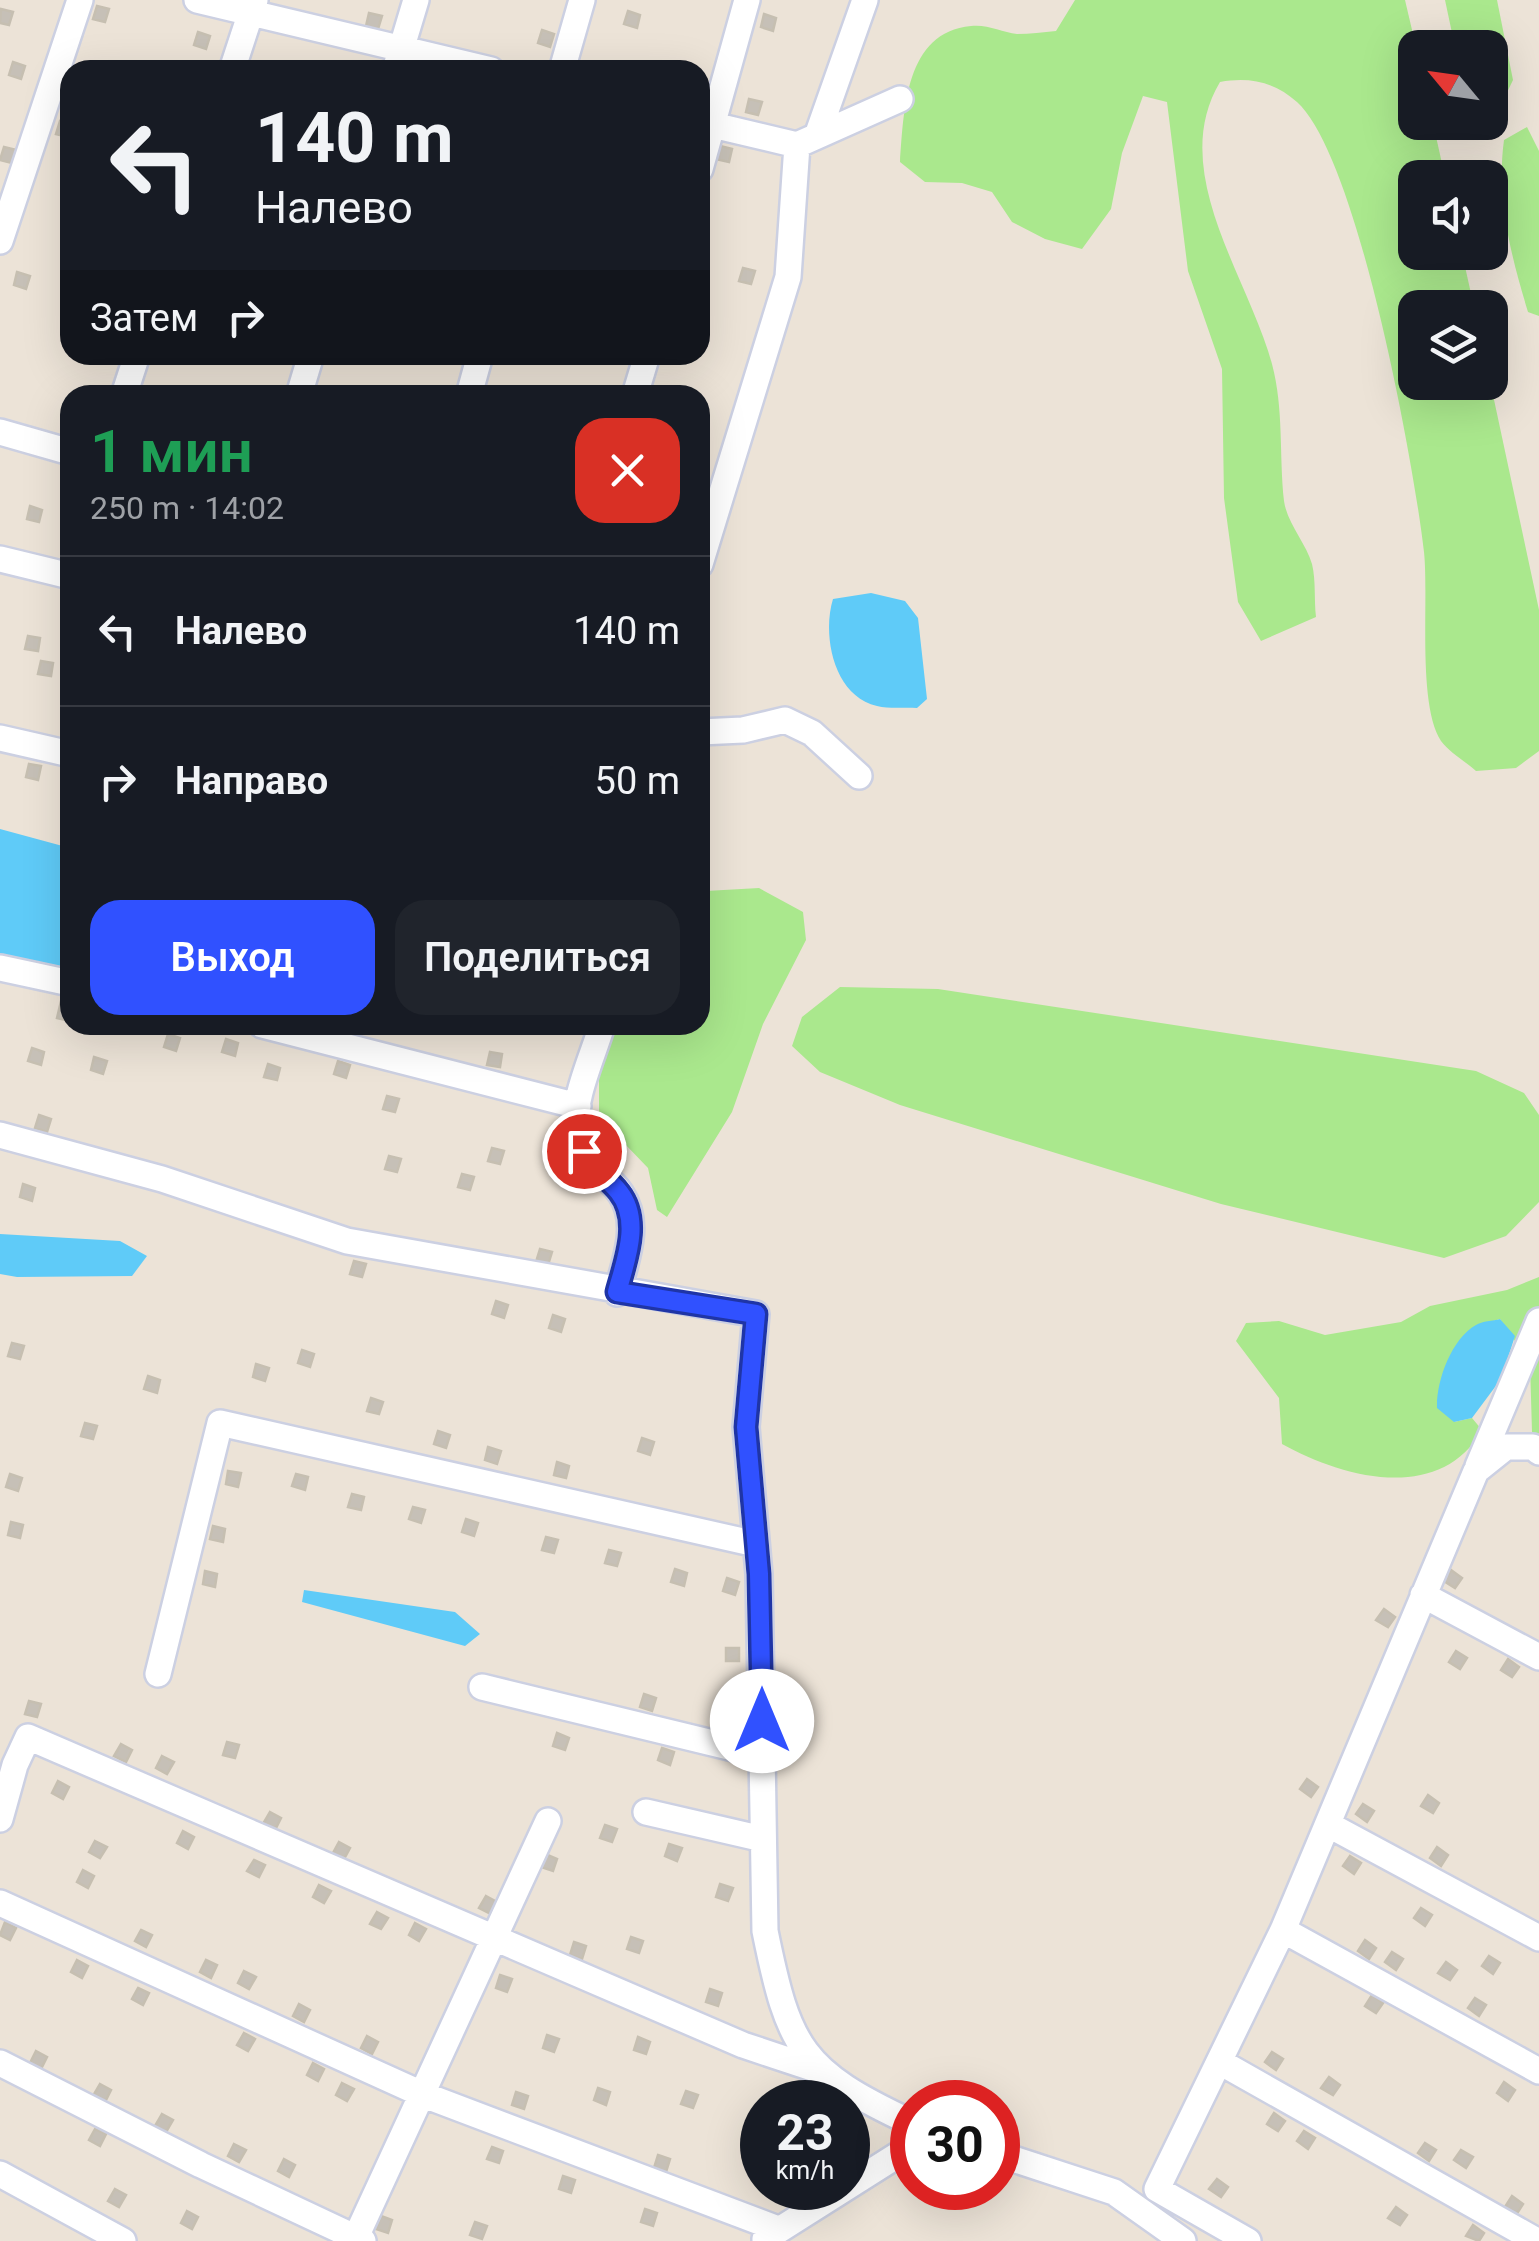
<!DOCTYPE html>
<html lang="ru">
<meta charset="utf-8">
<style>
body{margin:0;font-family:Roboto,sans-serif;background:#20242c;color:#f1f3f6;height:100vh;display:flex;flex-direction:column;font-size:38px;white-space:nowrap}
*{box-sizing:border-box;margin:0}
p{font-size:32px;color:#9ea1a6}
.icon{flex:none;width:55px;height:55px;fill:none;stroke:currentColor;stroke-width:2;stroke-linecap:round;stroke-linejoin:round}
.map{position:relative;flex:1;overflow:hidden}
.drawer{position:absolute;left:60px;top:385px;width:650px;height:650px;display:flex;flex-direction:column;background:#171b24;border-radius:30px;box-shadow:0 10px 40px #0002}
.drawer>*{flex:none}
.top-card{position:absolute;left:60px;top:60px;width:650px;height:305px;border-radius:30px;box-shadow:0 10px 40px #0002;background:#171b24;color:#f1f3f6;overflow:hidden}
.needle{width:65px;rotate:299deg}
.fabs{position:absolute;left:1398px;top:30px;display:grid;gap:20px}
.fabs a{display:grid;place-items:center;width:110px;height:110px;border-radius:20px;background:#171b24;box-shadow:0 10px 40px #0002;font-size:50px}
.speed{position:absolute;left:740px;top:2080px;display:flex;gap:20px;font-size:50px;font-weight:700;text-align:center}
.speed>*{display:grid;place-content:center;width:130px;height:130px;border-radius:50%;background:#171b24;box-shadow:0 10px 40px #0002;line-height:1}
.speed small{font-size:25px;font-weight:400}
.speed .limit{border:15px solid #d22;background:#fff;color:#111}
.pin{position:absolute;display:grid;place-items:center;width:85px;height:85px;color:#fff;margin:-42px;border:5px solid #fff;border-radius:50%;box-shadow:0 2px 10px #0007}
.me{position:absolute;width:110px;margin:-55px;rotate:0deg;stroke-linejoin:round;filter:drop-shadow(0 0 8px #0008)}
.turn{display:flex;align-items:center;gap:35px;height:210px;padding:0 30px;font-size:45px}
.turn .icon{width:130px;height:130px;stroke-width:2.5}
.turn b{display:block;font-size:70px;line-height:85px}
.then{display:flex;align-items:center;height:95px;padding:0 30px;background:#0003;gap:20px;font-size:38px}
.round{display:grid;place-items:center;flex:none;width:105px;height:105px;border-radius:30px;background:#20242c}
.overview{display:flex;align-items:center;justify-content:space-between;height:170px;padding:0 30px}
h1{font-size:60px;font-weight:600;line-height:75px;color:#1e9e55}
.button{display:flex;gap:20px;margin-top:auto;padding:20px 30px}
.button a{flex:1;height:115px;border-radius:30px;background:#3051ff;color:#fff;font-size:40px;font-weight:600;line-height:115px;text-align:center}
.button a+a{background:#20242c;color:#f1f3f6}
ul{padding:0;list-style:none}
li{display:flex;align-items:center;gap:30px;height:150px;padding:0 30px;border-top:2px solid #363941}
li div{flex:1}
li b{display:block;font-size:38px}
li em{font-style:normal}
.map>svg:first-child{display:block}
.green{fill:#aae88d}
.water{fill:#5fcbf8}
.building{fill:#c6c0b7;stroke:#c6bfb1;stroke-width:2.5}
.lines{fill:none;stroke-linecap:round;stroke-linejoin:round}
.minor-casing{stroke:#ccd0e2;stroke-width:30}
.minor{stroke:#fff;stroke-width:25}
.route-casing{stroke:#1f35a6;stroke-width:25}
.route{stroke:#3051ff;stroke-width:18}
</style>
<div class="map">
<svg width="1539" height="2241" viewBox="0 0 1539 2241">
<rect width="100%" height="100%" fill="#ece3d7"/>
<path class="green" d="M1075 0H1405L1416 47 1415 122 1433 123 1445 177 1415 178V252L1462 253 1474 307 1415 308V382L1490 381 1539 610V751L1516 768 1476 771C1466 762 1449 752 1441 741 1417 704 1429 599 1424 552 1414 464 1358 157 1297 102 1274 81 1248 77 1220 82 1167 171 1248 276 1272 364 1284 409 1279 455 1284 501 1287 523 1306 543 1312 564 1316 580 1314 600 1316 617L1261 641 1238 602 1224 498 1222 369 1188 271 1167 102 1143 96 1122 153 1111 209 1082 249 1045 239 1012 222 992 192 962 183 925 182 900 162C904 110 905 32 971 26 987 24 1002 32 1017 34 1030 34 1043 32 1056 31Z
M1445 0H1497L1513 80 1499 109 1490 111V48L1455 47Z
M1527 127 1539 151V316L1528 312C1511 256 1496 198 1504 140Z
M759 888 803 912 806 940 763 1024 732 1112 667 1217 657 1210 648 1168 599 1117V1076L610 1025H700V895L706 891Z
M840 987 938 989 1476 1071 1524 1093 1539 1115V1202L1506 1236 1444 1258 1221 1204 900 1105 820 1072 792 1046 802 1017Z
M1539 1277V1438L1532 1432 1530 1363 1500 1319C1444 1333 1456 1374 1454 1422L1472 1418 1482 1430C1440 1504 1343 1478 1282 1444L1279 1398 1236 1341 1246 1323 1279 1321 1325 1335 1401 1322 1430 1306 1507 1290Z"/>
<path class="water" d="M871 593 905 601 918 618 927 699 917 708C904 707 889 709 877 706 833 696 822 634 833 599Z
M0 829 70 848V970L0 954Z
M0 1234 120 1241 147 1256 132 1276 17 1277 0 1274Z
M1500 1319 1515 1336 1501 1379 1472 1418 1454 1422 1437 1408C1436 1382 1451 1339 1476 1325 1482 1321 1493 1321 1500 1319Z
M304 1590 455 1612 480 1634 465 1646 302 1602Z"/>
<path class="building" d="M97 6 109 9 105 22 93 19Z
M1 9 13 12 9 25 0 23Z
M628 11 640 15 637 28 624 24Z
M369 13 382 16 378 29 366 26Z
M764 14 776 18 773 31 761 27Z
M542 30 554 34 550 47 538 43Z
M198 32 210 36 206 49 194 45Z
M13 62 25 66 21 79 9 75Z
M749 99 762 102 758 115 746 112Z
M60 121 70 124 68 137 56 134Z
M720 146 732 149 729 162 716 159Z
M4 147 16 150 12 163 0 160Z
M743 268 755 271 751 284 739 281Z
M17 272 30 276 26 289 14 285Z
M30 506 42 510 39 522 27 519Z
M28 636 40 638 38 651 25 649Z
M41 661 53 663 51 676 38 674Z
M29 764 41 766 38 780 26 777Z
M62 997 70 999V1021L57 1018Z
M168 1034 180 1038 176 1051 164 1047Z
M226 1039 238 1043 235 1056 222 1052Z
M32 1048 44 1052 41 1065 28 1061Z
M490 1052 502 1054 500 1067 487 1065Z
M94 1057 107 1061 103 1074 91 1070Z
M338 1061 350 1065 346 1078 334 1074Z
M268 1064 280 1068 277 1080 264 1077Z
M387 1096 399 1099 395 1112 383 1109Z
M39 1115 51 1119 47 1132 35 1128Z
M492 1148 504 1151 500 1164 488 1161Z
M389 1156 401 1159 397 1172 385 1169Z
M462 1174 474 1177 470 1190 458 1187Z
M23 1184 35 1188 32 1201 20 1197Z
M540 1249 552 1252 548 1265 536 1262Z
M354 1261 366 1264 362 1277 350 1274Z
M496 1301 508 1305 504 1318 492 1314Z
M553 1315 565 1319 561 1332 549 1328Z
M12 1343 24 1346 20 1359 8 1356Z
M302 1350 314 1354 310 1367 298 1363Z
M256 1364 269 1368 265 1381 253 1377Z
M148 1376 160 1380 157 1393 144 1389Z
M371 1398 383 1402 379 1414 367 1411Z
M85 1423 97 1426 93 1439 81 1436Z
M438 1431 450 1435 446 1448 434 1444Z
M642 1438 654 1442 650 1455 638 1451Z
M488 1447 501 1451 497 1464 485 1460Z
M557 1462 569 1466 566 1478 554 1475Z
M228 1471 241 1473 238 1487 226 1484Z
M10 1474 22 1478 18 1491 6 1487Z
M296 1474 308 1477 305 1490 292 1486Z
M352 1494 364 1497 361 1510 348 1507Z
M413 1507 425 1510 421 1523 409 1519Z
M466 1519 478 1523 474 1536 462 1532Z
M11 1522 23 1525 20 1538 8 1535Z
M213 1526 225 1529 223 1542 210 1539Z
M546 1537 558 1540 554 1553 542 1550Z
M609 1550 621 1553 617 1566 605 1563Z
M675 1569 687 1573 684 1586 671 1582Z
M1451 1570 1462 1578 1455 1588 1444 1581Z
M205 1571 217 1574 215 1587 203 1584Z
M727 1578 739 1582 735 1595 723 1591Z
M1384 1609 1395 1617 1388 1627 1376 1620Z
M726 1648H739V1661H726Z
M1456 1651 1467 1658 1460 1669 1449 1662Z
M1508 1659 1519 1667 1512 1677 1501 1670Z
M644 1694 656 1698 652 1711 640 1707Z
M29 1701 41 1704 37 1717 25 1714Z
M557 1733 569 1738 565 1750 553 1746Z
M227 1742 239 1745 235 1758 223 1755Z
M121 1744 132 1750 126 1762 114 1756Z
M662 1748 674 1752 670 1765 658 1760Z
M162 1756 174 1762 167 1774 156 1768Z
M1307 1779 1318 1787 1311 1797 1300 1789Z
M58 1781 69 1787 63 1799 52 1793Z
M1428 1795 1439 1803 1433 1813 1421 1806Z
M1363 1804 1374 1811 1367 1822 1356 1814Z
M270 1812 281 1818 275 1830 263 1824Z
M605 1825 617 1829 612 1842 600 1838Z
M183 1831 194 1837 188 1849 177 1843Z
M95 1841 107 1847 100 1858 89 1852Z
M339 1842 350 1848 344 1859 333 1853Z
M669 1844 682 1848 677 1861 665 1856Z
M1437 1847 1448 1855 1441 1866 1430 1858Z
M545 1854 557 1859 553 1871 541 1867Z
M1350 1856 1361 1863 1354 1874 1343 1866Z
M254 1860 265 1865 259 1877 247 1871Z
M83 1870 94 1876 88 1888 77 1882Z
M720 1884 733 1888 728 1901 716 1897Z
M319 1885 331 1891 324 1903 313 1897Z
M486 1896 497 1902 491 1914 479 1908Z
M1421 1908 1432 1915 1425 1926 1414 1918Z
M377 1912 388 1918 381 1929 370 1924Z
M5 1922 16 1928 10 1940 0 1935Z
M415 1923 426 1929 419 1941 409 1935Z
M141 1930 152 1935 146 1947 135 1941Z
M631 1937 643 1941 639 1953 627 1949Z
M1365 1940 1376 1948 1369 1959 1358 1951Z
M574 1942 586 1946 582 1959 570 1955Z
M1392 1952 1403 1959 1396 1970 1385 1962Z
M1489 1956 1500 1963 1493 1974 1482 1966Z
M77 1960 88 1966 82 1978 71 1972Z
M206 1960 217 1965 211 1978 200 1972Z
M1446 1962 1457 1970 1450 1980 1438 1973Z
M244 1971 256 1977 249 1989 238 1983Z
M500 1975 512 1979 507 1992 496 1988Z
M138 1988 149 1993 143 2005 132 1999Z
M710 1989 722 1993 718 2006 706 2002Z
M1372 1995 1383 2003 1376 2013 1365 2006Z
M1475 1998 1486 2005 1479 2016 1468 2008Z
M299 2004 310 2010 304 2022 293 2016Z
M244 2033 255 2039 248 2051 237 2045Z
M547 2035 559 2039 554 2052 543 2048Z
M367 2036 378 2042 372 2054 361 2048Z
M638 2037 650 2042 646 2054 634 2050Z
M36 2051 47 2057 41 2069 30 2063Z
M1272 2052 1283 2059 1276 2070 1265 2062Z
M313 2063 324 2069 318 2081 307 2075Z
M1329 2077 1340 2085 1333 2095 1321 2088Z
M1504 2082 1515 2090 1508 2101 1497 2093Z
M342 2083 354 2089 347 2101 336 2095Z
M100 2084 111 2090 105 2102 93 2096Z
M598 2088 610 2092 606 2105 594 2100Z
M686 2091 698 2095 693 2108 681 2104Z
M516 2092 528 2096 524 2109 512 2105Z
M1274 2113 1285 2121 1278 2131 1267 2124Z
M162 2114 173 2120 166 2132 155 2126Z
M95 2129 106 2134 100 2146 89 2140Z
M1304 2131 1315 2138 1308 2149 1297 2141Z
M1425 2143 1436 2150 1429 2161 1418 2153Z
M234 2144 246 2150 239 2162 228 2156Z
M492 2147 503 2151 499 2163 487 2159Z
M1461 2150 1473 2157 1466 2168 1454 2160Z
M658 2155 670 2159 666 2172 654 2168Z
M284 2159 295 2165 289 2177 278 2171Z
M563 2176 575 2180 571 2193 559 2189Z
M1217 2179 1228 2187 1221 2197 1209 2189Z
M115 2189 126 2195 119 2207 108 2201Z
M1512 2196 1523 2204 1516 2215 1505 2207Z
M1396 2207 1407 2215 1400 2225 1388 2218Z
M645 2209 657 2213 653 2226 641 2222Z
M187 2211 198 2217 192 2229 181 2223Z
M381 2216 392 2220 388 2233 376 2229Z
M475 2222 487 2226 482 2239 470 2235Z
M1473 2225 1484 2233 1479 2241 1466 2236Z"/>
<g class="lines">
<defs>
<path id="minor" d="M197 0 491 70
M232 70 255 0
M395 70 416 0
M562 70 582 0
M700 122 797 145 900 99
M817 136 865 0
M700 169 747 0
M0 241 80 0
M124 395 137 355
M299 395 311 355
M469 395 480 355
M635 395 647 355
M0 432 70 452
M0 559 70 576
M700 564 788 277 797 145
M700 732 743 730 785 720 812 733 859 776
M0 738 70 754
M0 968 70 983
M262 1025 578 1106
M602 1025C593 1056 572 1099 576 1132 582 1171 606 1170 621 1194 641 1224 625 1262 617 1293
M0 1135 162 1179 347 1241 756 1314 746 1427 759 1574 765 1931C789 2049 801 2071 912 2123
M1478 1466 1539 1321
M1423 1595 1539 1657
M158 1674 220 1423 756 1544
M482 1687 762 1755
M646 1812 763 1839
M0 1819 15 1765 28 1737 743 2045 818 2070
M1329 1825 1539 1938
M0 1903 424 2095 778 2229
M1283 1930 1539 2071
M1220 2062 1537 2241
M0 2063 201 2165 363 2241
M998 2154 1114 2192 1183 2241
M0 2174 123 2241
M356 2237 548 1821
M765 2239 912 2146
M1248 2241 1157 2189 1283 1930 1476 1471 1506 1447H1533L1539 1452"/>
</defs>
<use href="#minor" class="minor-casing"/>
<use href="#minor" class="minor"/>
</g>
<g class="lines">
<defs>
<path id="route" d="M584 1151C592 1172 606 1175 619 1192 642 1221 625 1262 617 1292L756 1314 746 1427 759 1574 762 1721"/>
</defs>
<use href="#route" class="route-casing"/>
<use href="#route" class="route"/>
</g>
</svg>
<div class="fabs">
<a><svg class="needle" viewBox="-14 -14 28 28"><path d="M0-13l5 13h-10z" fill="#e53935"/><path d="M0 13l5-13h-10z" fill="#9ea1a6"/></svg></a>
<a><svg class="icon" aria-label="sound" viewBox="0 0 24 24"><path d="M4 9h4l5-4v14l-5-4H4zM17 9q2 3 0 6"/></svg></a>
<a><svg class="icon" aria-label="layers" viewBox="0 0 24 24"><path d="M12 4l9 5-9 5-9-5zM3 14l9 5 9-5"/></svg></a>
</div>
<div class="speed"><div>23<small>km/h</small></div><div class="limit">30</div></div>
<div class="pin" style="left:584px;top:1151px;background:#d93025"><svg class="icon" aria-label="arrive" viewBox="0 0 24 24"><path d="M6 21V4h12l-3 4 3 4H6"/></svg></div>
<svg class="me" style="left:762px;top:1721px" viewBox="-20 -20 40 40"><circle r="19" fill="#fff"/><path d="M0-13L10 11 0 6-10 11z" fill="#3051ff"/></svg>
<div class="top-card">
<div class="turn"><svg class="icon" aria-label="left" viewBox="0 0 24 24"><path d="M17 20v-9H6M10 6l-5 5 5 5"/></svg><div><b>140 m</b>Налево</div></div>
<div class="then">Затем<svg class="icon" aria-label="right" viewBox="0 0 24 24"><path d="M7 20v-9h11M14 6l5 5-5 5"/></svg></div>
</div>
<section class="drawer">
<div class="overview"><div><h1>1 мин</h1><p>250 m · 14:02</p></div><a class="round" style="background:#d93025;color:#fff"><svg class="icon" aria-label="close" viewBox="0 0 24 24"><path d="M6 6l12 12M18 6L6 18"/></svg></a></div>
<ul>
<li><svg class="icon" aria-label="left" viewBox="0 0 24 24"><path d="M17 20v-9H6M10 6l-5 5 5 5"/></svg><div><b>Налево</b></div><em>140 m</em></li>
<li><svg class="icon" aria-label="right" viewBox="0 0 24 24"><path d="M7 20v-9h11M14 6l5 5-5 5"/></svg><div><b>Направо</b></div><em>50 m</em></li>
</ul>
<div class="button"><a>Выход</a><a>Поделиться</a></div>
</section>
</div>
